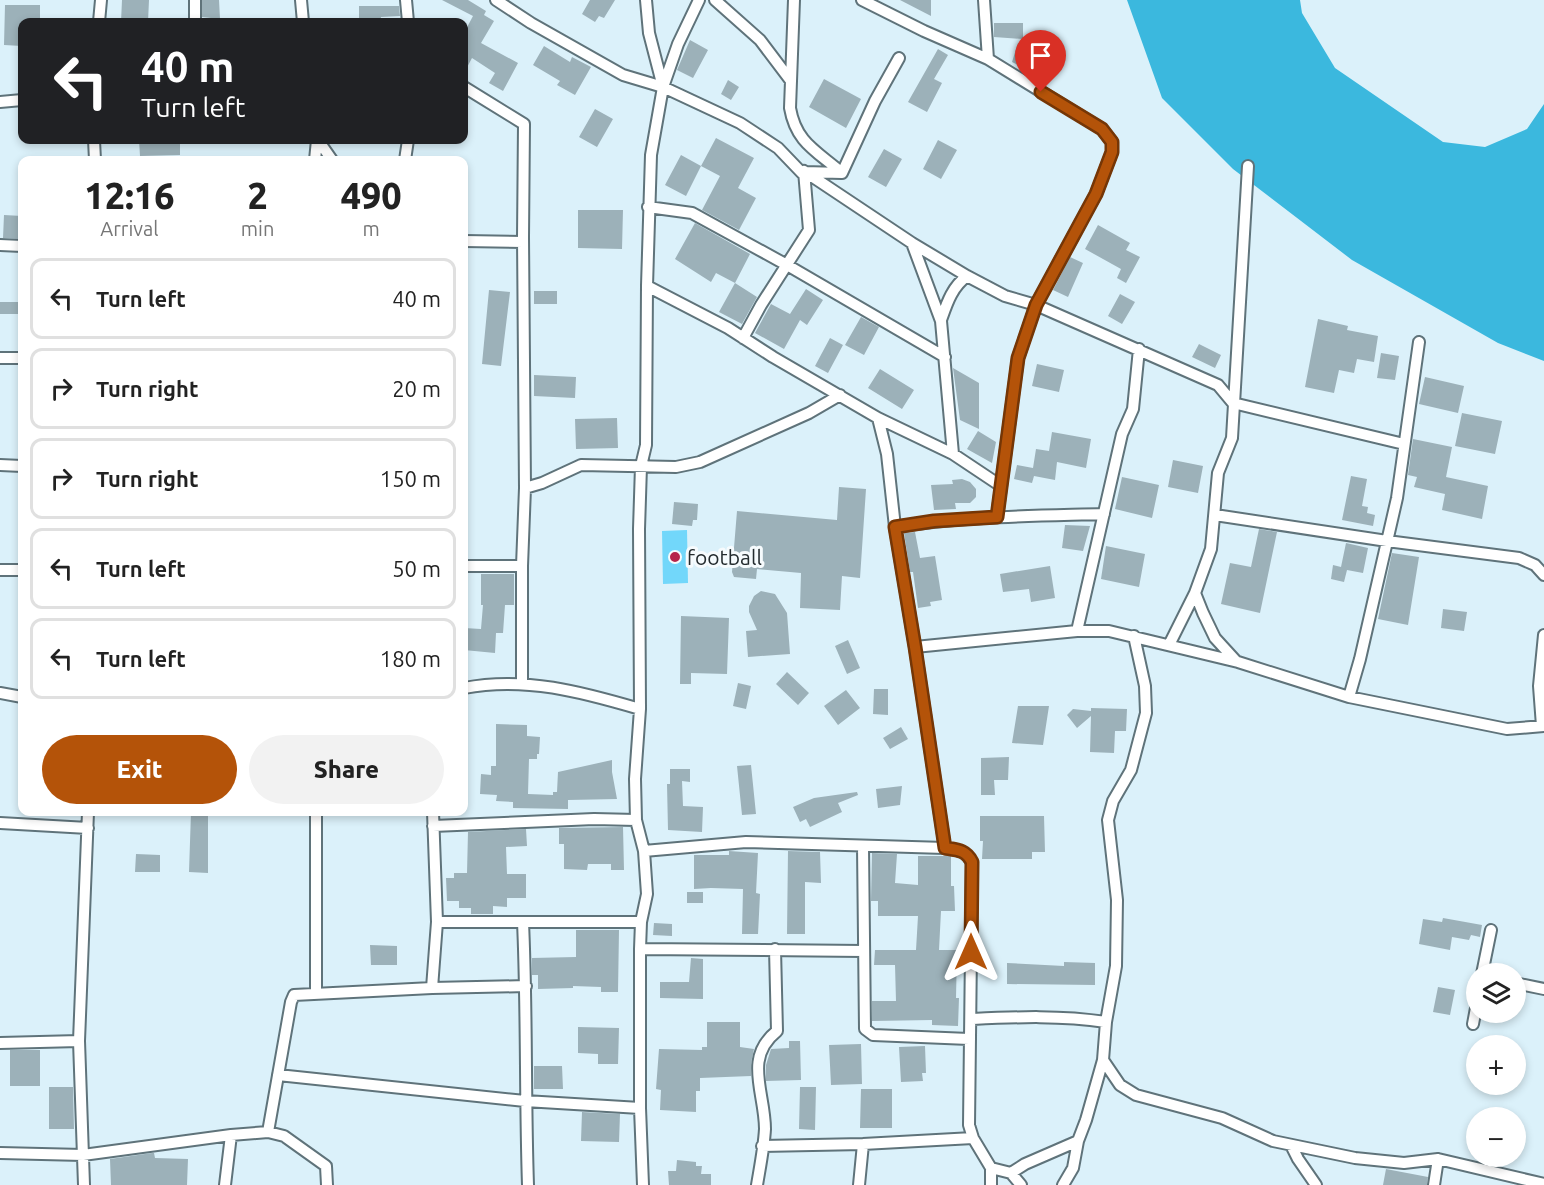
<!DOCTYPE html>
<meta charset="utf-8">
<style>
body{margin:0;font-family:Ubuntu,sans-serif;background:#f2f2f2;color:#222;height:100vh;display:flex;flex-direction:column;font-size:22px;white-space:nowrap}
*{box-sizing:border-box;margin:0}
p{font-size:20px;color:#767676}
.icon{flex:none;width:33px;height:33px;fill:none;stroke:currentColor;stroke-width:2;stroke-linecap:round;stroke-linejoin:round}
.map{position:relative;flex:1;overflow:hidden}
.details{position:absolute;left:18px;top:156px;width:450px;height:660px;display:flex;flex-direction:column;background:#fff;border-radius:12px;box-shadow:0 3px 9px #0003}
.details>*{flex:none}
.banner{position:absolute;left:18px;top:18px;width:450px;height:126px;border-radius:12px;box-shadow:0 3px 9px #0003;background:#202124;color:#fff;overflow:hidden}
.fabs{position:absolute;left:1466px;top:963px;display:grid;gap:12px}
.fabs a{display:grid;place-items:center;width:60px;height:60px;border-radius:50%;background:#fff;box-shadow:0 3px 9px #0003;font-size:30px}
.pin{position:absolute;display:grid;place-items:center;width:51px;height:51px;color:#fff;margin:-62px -26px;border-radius:50% 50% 50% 0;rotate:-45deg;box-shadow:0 0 6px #0007}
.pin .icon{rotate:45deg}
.me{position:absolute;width:66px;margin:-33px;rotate:0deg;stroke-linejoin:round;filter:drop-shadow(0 0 4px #0008)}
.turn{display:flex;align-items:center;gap:21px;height:126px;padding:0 24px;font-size:27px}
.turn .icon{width:78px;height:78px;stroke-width:2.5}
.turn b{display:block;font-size:42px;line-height:51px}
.eta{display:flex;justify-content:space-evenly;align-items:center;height:102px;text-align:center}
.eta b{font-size:36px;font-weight:800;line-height:42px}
.button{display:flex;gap:12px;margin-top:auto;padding:12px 24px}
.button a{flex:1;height:69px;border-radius:36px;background:#b45309;color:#fff;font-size:24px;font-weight:800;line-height:69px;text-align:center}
.button a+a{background:#f2f2f2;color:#222}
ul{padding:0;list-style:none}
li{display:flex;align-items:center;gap:18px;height:81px;margin:0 12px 9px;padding:0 12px;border:3px solid #e0e0e0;border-radius:12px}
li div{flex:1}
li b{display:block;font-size:22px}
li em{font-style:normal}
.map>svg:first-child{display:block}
.green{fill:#72d7fa}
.water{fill:#3bb8de}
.building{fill:#9cb1b9}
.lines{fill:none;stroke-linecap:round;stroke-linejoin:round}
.street-casing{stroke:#5f737a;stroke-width:14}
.street{stroke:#fff;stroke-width:10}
.route-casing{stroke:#753606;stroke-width:15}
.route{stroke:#b45309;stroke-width:10}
.poi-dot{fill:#b6244a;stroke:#f6fbfd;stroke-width:2}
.labels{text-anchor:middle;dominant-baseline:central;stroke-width:6;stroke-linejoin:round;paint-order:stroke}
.poi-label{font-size:21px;fill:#242c2f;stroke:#f6fbfd;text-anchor:start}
</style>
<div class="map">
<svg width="1544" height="1185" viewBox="0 0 1544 1185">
<rect width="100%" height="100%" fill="#dbf1fa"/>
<path class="green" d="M687 530 688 583 663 584 662 531Z"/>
<path class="water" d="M1127 0H1300L1302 13 1335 68 1443 142 1485 147 1527 129 1544 104V361L1498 343 1352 260 1233 169 1162 98Z"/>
<path class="building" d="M122 0H149L148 22H121Z
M202 0H219L220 19 202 17Z
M442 0H468L486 11 484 15 494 21 481 43 518 63 503 91 489 83 495 73 472 58 464 73V33L473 16Z
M590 0H615L604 18 599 16 595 22 582 14Z
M900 0H931V16Z
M5 5H40V22H22V46L4 45Z
M359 6H399L400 16 381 17 380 22H359Z
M994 23H1023V39L994 37Z
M690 40 708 50 693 78 677 70Z
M1018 43 1056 44 1055 73 1032 72 1012 62Z
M544 46 570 62 572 57 591 67 575 95 557 85 560 81 533 65Z
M938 49 948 55 934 79 942 83 927 112 908 102Z
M824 79 861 99 846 128 809 107Z
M728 80 739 87 731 100 721 94Z
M595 109 613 119 597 147 579 137Z
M716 138 754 158 738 188 756 198 739 230 702 210 720 176 701 166Z
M139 140H180V155L140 156Z
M938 140 957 150 941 179 923 169Z
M884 149 902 159 886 187 868 177Z
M681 155 701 166 686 196 665 185Z
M578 210H623L622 249 578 248Z
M4 215 22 216V239L3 238Z
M695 223 750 254 735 283 716 273 711 282 675 259Z
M1098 225 1130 243 1126 250 1140 257 1126 283 1117 278 1121 269 1085 249Z
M1070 257 1083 263 1068 297 1053 290Z
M735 283 757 297 742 324 719 312Z
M806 289 823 300 807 325 800 320 784 349 755 333 771 304 790 314Z
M489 290 510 292 501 366 482 364Z
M534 291H557V304H534Z
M1120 294 1135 302 1122 324 1108 316Z
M0 302H22V314H0Z
M861 317 879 327 864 355 845 345Z
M1318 319 1348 326 1347 330 1378 336 1374 362 1357 359 1354 373 1339 370 1334 393 1305 387Z
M830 338 843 345 828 373 815 366Z
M1199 344 1221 355 1215 368 1192 357Z
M1381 353 1399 356 1395 380 1377 378Z
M1037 364 1064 370 1059 392 1032 386Z
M953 368 979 383V429L960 420Z
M880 369 914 390 902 409 868 388Z
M534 375 576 377 575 398 534 396Z
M1425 377 1464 386 1458 413 1419 404Z
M1462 413 1502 421 1495 454 1455 446Z
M617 418 618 448 576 449 575 419Z
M978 431 996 442 992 463 967 449Z
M1052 432 1091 439 1086 468 1057 462 1055 480 1034 476 1032 483 1014 479 1017 465 1033 468 1036 449 1049 451Z
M1413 439 1452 447 1446 477 1488 486 1482 519 1442 510 1445 494 1414 487 1417 477 1408 475Z
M1173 460 1203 466 1198 493 1168 487Z
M1351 476 1367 479 1362 506 1368 507 1367 513 1375 515 1373 526 1342 520Z
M1122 477 1159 485 1152 518 1115 509Z
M962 479 970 482 976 489V497L970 503H955L956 509 934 510 931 485 953 484 952 480Z
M839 487 866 489 860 578 842 576 840 610 800 608 801 573 757 569 756 579 734 577 732 572 737 511 837 520Z
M674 502 698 504 697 520H693L692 526 672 524Z
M1065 525 1090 526 1083 551 1062 548Z
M1259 529 1277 532 1260 613 1221 604 1230 563 1251 567Z
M915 532 920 558 935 556 942 600 930 602 931 606 918 608 913 572H910L904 533Z
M1346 543 1368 548 1363 573 1347 570 1344 582 1331 579 1333 565 1341 567Z
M1106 546 1145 554 1139 587 1101 579Z
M1392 553 1419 557 1408 625 1378 619Z
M1050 566 1055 598 1031 602 1029 589 1003 592 1000 574Z
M481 574H514V605H505L503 633H496L495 653 464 650V628L481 629 483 605H481Z
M761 591 775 594 787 613 790 654 748 657 746 631 757 630 749 612V606L754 596Z
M1443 609 1467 612 1464 631 1441 628Z
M681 616 729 618 727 674 691 673V684H680Z
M848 640 860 668 847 674 835 646Z
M787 672 809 693 798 705 776 684Z
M738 683 751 686 746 709 733 706Z
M874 689H888V715L873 714Z
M846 690 860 708 838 725 824 706Z
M1018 706H1049L1043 745 1012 743Z
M1091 708 1127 709 1126 731H1115L1114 753 1090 752 1091 716 1077 728 1067 715 1073 709 1091 711Z
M496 724 527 725V736L540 737 539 754H537V759H529L528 794 553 795V792H557L558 772 612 760V772L617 799 568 800V809L513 808V802L496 801 497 795 480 794 481 774 491 775V766H496Z
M901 727 908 739 890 749 883 738Z
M1009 757 1008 780H994L995 795H981V758Z
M751 765 756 814 742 815 737 766Z
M670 769H690V782L682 781 683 806 703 807 702 832 668 830 667 784H670Z
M902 786 900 805 878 808 876 789Z
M857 792 858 795 838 803 842 812 810 827 806 819 800 822 793 807 814 798Z
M191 812H208V873L189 872Z
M980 816H1044L1045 852H1032V859H982L983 841H980Z
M623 827 624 870H611V864H588L587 870 564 869V844H559V828Z
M526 829 527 846 506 847 507 874H526V898H507V907L493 906V914H471V908H459V901H447L446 878H454V873H467L468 832Z
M729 851 758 853 756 893 760 894 758 934H742L743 889 711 888 694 889V855H729Z
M788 851 820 852 821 883 805 882V934H787Z
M872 853 897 854 895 883 918 885V856H951V886H954L955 911H941L939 950H957L956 998H959L958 1026 932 1025V1020L872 1021V1001H896L895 965H874L875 950H916L918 916H878V901H871Z
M136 854 160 855V872H135Z
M687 892H703V903H687Z
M1443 918 1482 925 1480 937 1471 935 1469 940 1452 937 1450 950 1419 944 1423 919 1442 922Z
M654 923 672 924V936L653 935Z
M576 930H619L618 992H601V987L573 986V988L538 989V975H532V958L576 957Z
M370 945 397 946V965H371Z
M691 958 703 959V999L660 998V982H689Z
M1064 962 1095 963V985L1007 984V963L1064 966Z
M1438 987 1455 990 1450 1015 1433 1012Z
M707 1022H740V1047L754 1049 751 1063V1076L700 1078V1091H696V1112L660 1110 661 1090 656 1089 659 1049 702 1050V1047H707Z
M578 1027 619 1028 618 1064H598V1054L578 1053Z
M789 1041H800L801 1080 766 1081V1065L771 1049 789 1048Z
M861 1044 862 1084 831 1085 829 1045Z
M925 1046 926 1073H922L923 1081 901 1082 899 1047Z
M10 1050H40V1086H10Z
M534 1066H562L563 1089H534Z
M49 1087H73L74 1129H49Z
M800 1087H816L815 1130 799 1129Z
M861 1089H892V1128H860Z
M582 1112 620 1114 619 1142 581 1141Z
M152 1153H154L155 1158 188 1159 187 1185H111L110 1159Z
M677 1160 696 1162V1166H702L701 1174H711V1185H669L668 1171H676Z
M1386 1169 1428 1177 1427 1185H1383Z"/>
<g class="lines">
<defs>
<path id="street" d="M301 0 303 22
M406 0 408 22
M496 0 531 23 623 75 663 87 678 44 699 0
M715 0 760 40 791 81
M794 0 790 108C796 143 817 151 842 173
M862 0 924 31 988 59 1102 129 1112 142V152L1096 194 1036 305 1018 358 997 517
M984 0 988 59
M99 22 101 0
M195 22V0
M464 87 524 124 523 237 525 488 522 566V683
M663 87 740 123 778 148 802 173 804 171 912 243 967 276 1005 296 1036 305 1218 385 1233 403 1404 444
M0 102 22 100
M94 140 95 160
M318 140 332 160
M315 160 317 140
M405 160 408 140
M804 172 842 173 875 101 899 58
M648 207 692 213 787 265 945 357
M464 241 523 242
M912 243 941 321 953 454
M0 245 22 246
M647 286 728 328 773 357 878 418 887 454 895 527 915 647 945 848
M941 320C947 303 952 287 967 276
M743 338 761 305 809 230 804 171
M0 358H22
M878 418 953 454 1001 486
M0 465 22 466
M525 488 542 483 581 465 676 467 700 462 809 413 840 395
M1215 515 1387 541 1519 558 1535 565 1544 575
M895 527C964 516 1034 516 1104 514
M464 566H522
M0 570H22
M1195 593 1203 613 1215 638 1236 661
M1077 631 1122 434 1133 409 1139 349
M1169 645 1195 593 1211 549 1218 473 1232 438 1248 166
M915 647 1077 631H1109L1238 662 1349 697 1507 729 1544 726
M464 688C524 676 582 692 640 709
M0 693 22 697
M1349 697 1360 659 1397 498 1419 342
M1542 726 1539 686 1544 635
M316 812V993
M0 823 88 828
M433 826 594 819 636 820
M863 847 865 1029 873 1035 969 1039
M644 851 746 842 945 848C958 850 966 850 972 863L969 1125 973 1138 991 1168V1185
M437 922H641
M523 922C527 1010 525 1097 528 1185
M640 949 864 951
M1482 974 1491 930
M1515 983 1544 989
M432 988 437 922 433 812
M971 1019C1017 1017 1060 1015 1106 1022
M1473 1024 1476 1008
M0 1043 79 1041
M1103 1060 1120 1085 1136 1095 1222 1118 1273 1141 1355 1158 1404 1163 1438 1159 1544 1184
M278 1075 525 1101 640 1108
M268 1132 291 1002 294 995 432 988 526 986
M1291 1145 1298 1159 1316 1185
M762 1146 863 1144 973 1138
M0 1153 83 1155 231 1135 268 1132 284 1136 326 1166 327 1185
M991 1168 1011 1173 1021 1185
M1011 1173 1025 1164 1078 1141
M84 1185 79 1041 88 812
M225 1185 231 1135
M643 1185 640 1108V949L641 922 647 894 644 851 636 820 635 779 640 709 639 529 641 466 646 445 647 286 651 155 663 87 649 33 646 0
M757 1185C760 1167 764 1147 765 1129 765 1092 743 1058 777 1031L775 949
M859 1185 863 1144
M1063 1185 1073 1168 1078 1141 1086 1120 1103 1060 1106 1022 1116 966 1117 900 1108 820 1113 801 1131 770 1146 713 1145 686 1134 636
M1434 1185 1438 1159"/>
</defs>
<use href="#street" class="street-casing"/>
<use href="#street" class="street"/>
</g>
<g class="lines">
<defs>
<path id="route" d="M971 952 972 862C966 850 958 850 945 848L915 647 895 527 934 521 997 517 1018 358 1036 305 1096 194 1112 152V142L1102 129 1041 92"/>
</defs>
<use href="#route" class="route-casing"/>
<use href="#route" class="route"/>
</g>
<circle class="poi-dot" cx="675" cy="557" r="6"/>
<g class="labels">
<g class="poi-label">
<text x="687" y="557">football</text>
</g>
</g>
</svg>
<div class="fabs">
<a><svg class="icon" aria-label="layers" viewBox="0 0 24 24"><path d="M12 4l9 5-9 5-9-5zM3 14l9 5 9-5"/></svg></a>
<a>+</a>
<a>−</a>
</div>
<div class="pin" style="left:1041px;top:92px;background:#d93025"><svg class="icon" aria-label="arrive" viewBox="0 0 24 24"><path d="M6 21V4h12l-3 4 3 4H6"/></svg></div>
<svg class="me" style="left:971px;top:952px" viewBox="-20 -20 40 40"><path d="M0-17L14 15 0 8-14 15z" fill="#b45309" stroke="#fff" stroke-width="4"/></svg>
<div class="banner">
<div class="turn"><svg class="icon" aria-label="left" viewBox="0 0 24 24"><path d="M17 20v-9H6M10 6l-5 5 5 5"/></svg><div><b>40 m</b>Turn left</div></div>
</div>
<section class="details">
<div class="eta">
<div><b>12:16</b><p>Arrival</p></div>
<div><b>2</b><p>min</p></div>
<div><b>490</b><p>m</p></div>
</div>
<ul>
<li><svg class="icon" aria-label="left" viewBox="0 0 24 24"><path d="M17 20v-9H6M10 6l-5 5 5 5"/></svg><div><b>Turn left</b></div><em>40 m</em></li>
<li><svg class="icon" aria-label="right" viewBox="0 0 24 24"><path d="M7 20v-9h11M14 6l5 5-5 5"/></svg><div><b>Turn right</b></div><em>20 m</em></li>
<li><svg class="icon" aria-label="right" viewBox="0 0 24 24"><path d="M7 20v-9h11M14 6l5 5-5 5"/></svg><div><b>Turn right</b></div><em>150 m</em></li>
<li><svg class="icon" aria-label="left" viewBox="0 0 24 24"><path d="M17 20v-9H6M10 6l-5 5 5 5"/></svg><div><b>Turn left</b></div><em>50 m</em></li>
<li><svg class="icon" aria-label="left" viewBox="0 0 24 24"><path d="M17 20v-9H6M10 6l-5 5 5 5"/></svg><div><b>Turn left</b></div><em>180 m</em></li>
</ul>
<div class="button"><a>Exit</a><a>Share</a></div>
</section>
</div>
